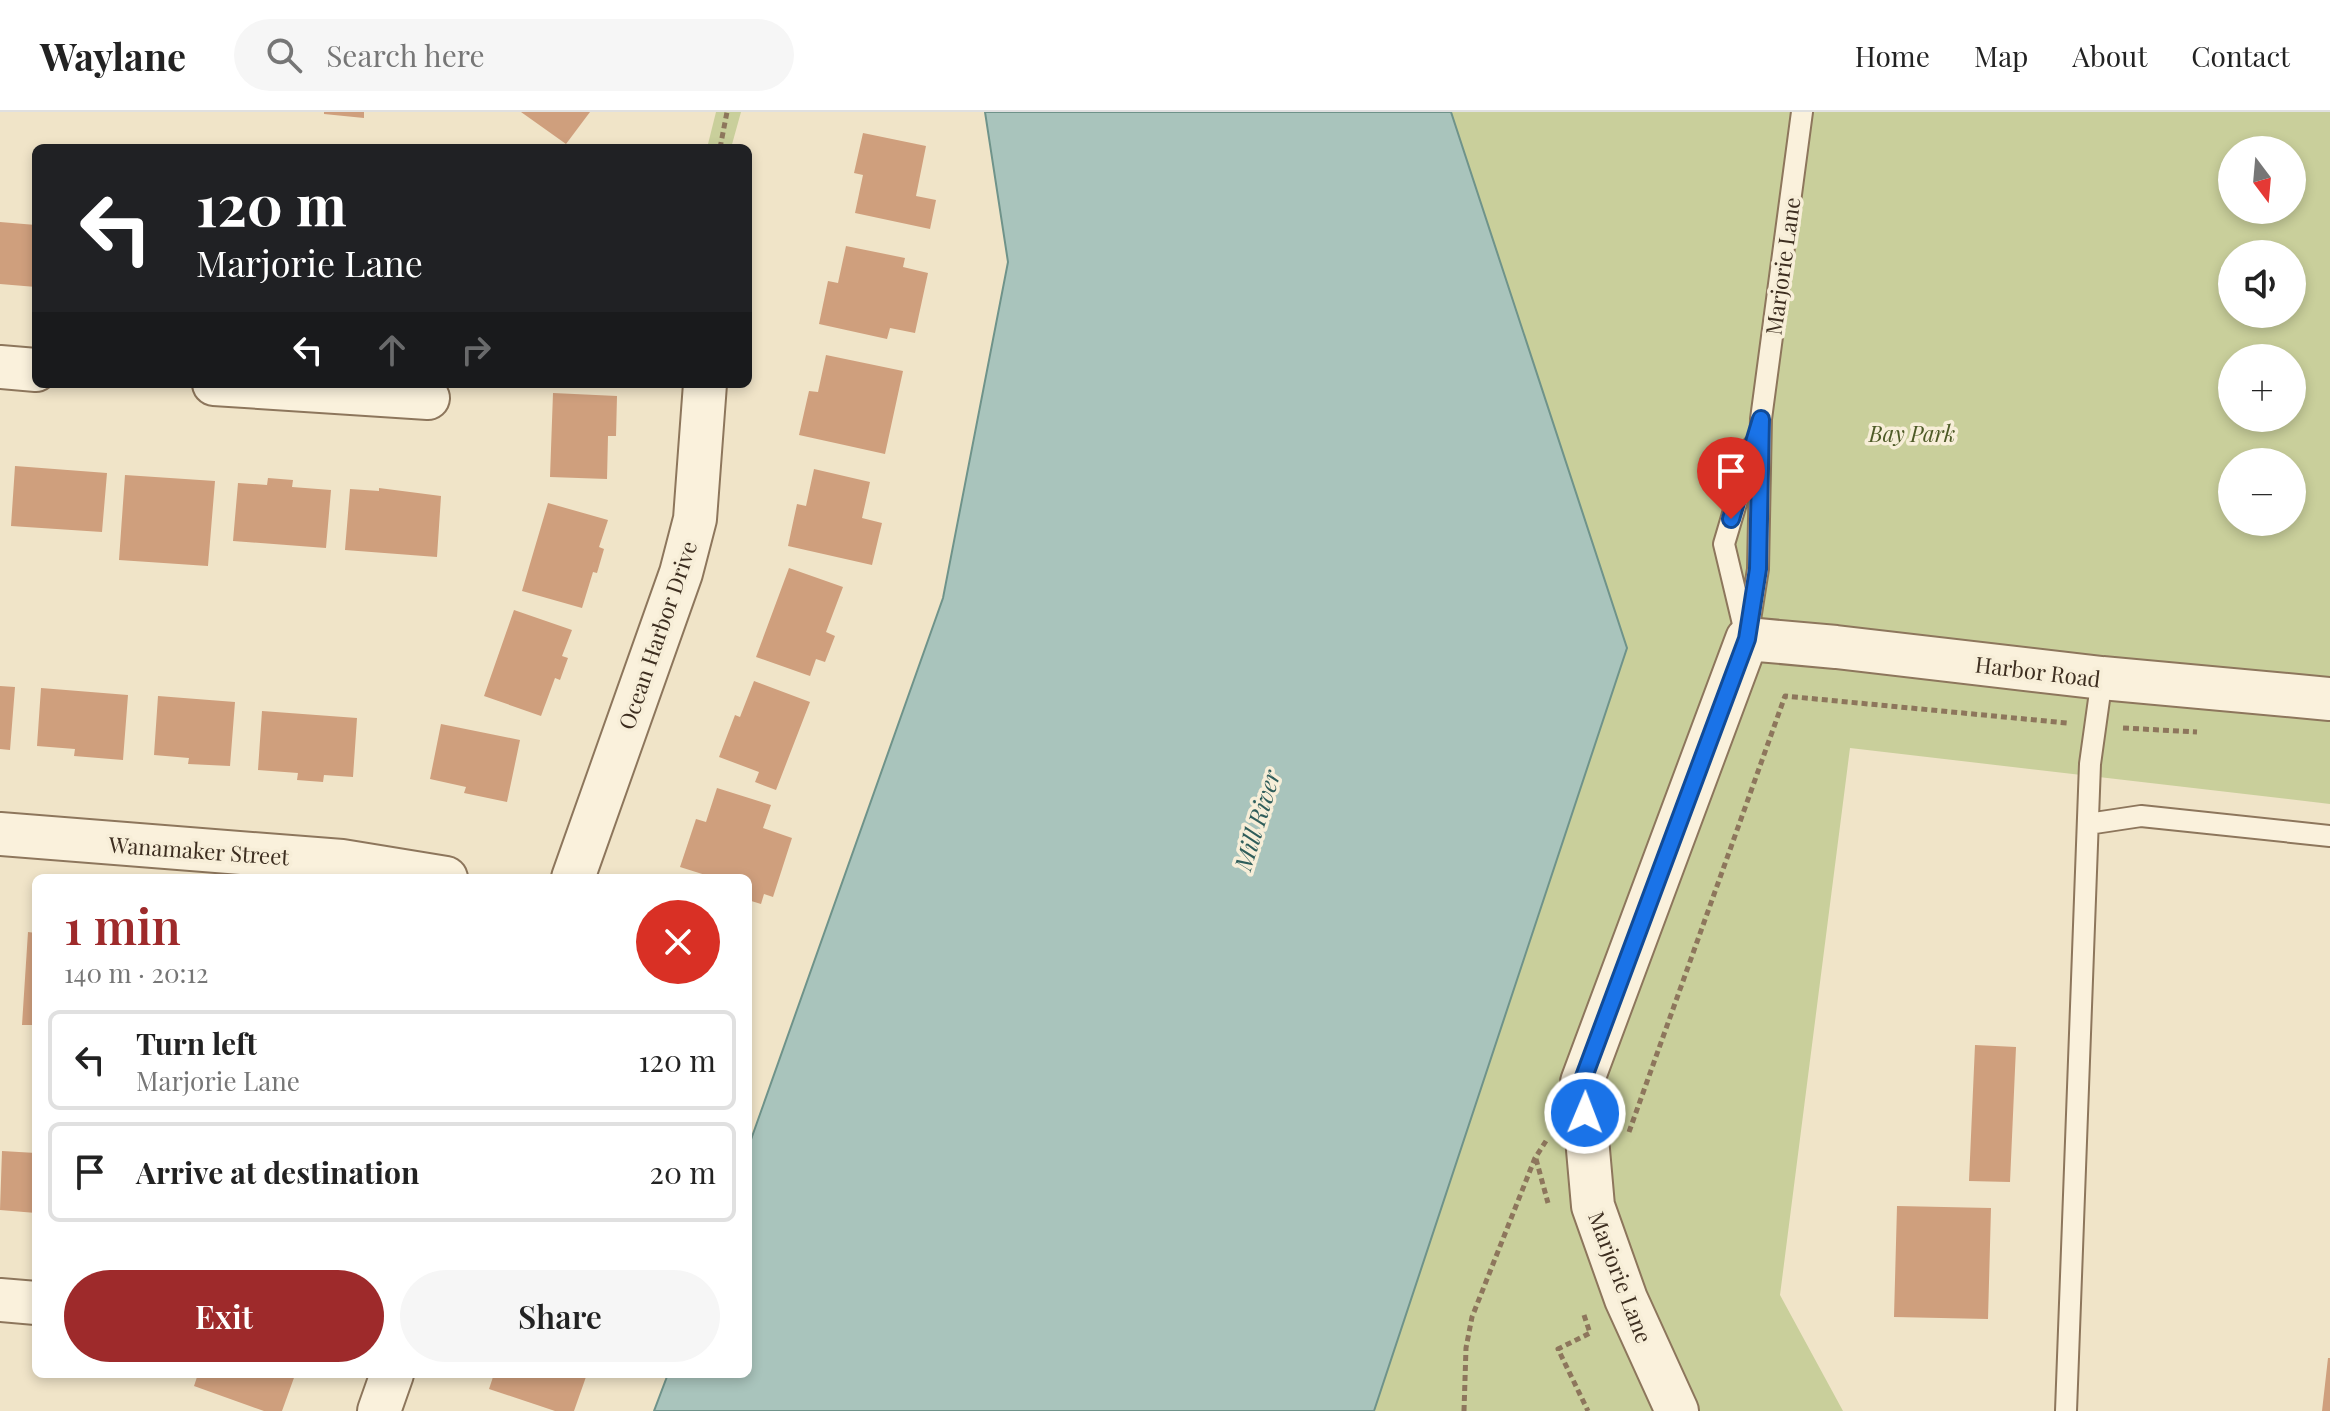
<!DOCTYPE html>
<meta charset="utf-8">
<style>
body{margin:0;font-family:"Playfair Display",serif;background:#f6f6f6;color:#222;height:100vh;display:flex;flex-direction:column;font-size:30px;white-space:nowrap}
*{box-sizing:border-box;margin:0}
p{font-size:26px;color:#767676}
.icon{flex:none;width:44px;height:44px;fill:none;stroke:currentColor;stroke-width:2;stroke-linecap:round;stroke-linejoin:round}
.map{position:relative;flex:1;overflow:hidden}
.drawer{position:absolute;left:32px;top:762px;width:720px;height:504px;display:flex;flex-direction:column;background:#fff;border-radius:12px;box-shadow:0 4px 12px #0003}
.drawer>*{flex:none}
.top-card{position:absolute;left:32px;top:32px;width:720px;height:244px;border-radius:12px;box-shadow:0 4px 12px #0003;background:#202124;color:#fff;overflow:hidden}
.needle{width:52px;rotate:164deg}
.tools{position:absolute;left:2218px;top:24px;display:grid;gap:16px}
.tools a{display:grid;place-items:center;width:88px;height:88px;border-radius:50%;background:#fff;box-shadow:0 4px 12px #0003;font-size:40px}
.pin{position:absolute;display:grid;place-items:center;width:68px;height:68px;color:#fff;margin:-82px -34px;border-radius:50% 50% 50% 0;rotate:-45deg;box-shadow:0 0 8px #0007}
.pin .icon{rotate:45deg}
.me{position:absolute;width:88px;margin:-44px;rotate:1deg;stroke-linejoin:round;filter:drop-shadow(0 0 6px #0008)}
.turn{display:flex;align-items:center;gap:28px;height:168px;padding:0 32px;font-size:36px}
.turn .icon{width:104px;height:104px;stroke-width:2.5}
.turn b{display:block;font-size:56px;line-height:68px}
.lanes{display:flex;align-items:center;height:76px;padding:0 32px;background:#0003;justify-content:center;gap:40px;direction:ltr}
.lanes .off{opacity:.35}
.round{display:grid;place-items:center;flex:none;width:84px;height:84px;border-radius:42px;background:#f6f6f6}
.head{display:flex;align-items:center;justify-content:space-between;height:136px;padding:0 32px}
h1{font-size:48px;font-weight:600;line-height:60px;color:#9e2a2b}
.primary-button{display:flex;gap:16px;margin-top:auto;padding:16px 32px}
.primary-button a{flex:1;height:92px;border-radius:48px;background:#9e2a2b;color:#fff;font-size:32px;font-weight:600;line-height:92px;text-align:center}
.primary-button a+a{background:#f6f6f6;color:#222}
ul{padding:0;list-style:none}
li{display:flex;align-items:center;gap:24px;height:100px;margin:0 16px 12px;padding:0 16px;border:4px solid #e0e0e0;border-radius:12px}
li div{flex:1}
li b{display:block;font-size:30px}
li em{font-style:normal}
header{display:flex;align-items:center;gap:48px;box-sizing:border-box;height:112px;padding:0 40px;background:#fff;border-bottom:2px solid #e0e0e0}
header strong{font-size:38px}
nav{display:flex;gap:44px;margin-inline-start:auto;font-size:28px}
.search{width:560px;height:72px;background:#f6f6f6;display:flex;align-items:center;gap:20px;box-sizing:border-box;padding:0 28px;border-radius:44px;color:#767676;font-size:30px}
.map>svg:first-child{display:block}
.green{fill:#c9cf9b;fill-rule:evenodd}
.water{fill:#a9c4bc;stroke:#6f938a;stroke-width:2}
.building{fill:#cf9f7d}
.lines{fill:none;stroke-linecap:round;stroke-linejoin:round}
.service-casing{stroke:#8d765c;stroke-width:24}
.minor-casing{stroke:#8d765c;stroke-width:46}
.path{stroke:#8d765c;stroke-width:5;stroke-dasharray:6 4;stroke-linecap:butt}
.service{stroke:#faf1dc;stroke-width:20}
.minor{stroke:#faf1dc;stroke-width:42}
.route-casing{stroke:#114b97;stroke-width:20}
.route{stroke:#1a73e8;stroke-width:14}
.labels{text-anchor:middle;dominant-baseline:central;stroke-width:7;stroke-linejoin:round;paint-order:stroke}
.street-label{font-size:22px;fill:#3d2e20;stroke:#f7eed8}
.park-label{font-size:22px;font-style:italic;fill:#4d5a26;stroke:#f7eed8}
.water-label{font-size:24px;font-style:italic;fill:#2f5d5a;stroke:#f7eed8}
</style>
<header>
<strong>Waylane</strong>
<div class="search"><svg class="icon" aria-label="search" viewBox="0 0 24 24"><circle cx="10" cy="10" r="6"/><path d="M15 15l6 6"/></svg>Search here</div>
<nav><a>Home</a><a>Map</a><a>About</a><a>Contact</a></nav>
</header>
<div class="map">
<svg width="2330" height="1299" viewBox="0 0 2330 1299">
<rect width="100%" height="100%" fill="#f0e4c8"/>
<path class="green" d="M716 0H741L731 36H707Z
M1451 0H2330V692L1850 636 1780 1183 1843 1299H1374L1627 536ZM2232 38H2292V98H2232ZM2232 142H2292V202H2232ZM2232 246H2292V306H2232ZM2232 350H2292V410H2232Z"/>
<path class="water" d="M985 0H1451L1627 536 1374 1299H654L668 1262H748V1036L943 486 1008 150Z"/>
<path class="building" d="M324 0H364V6L324 2Z
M521 0H590L566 32Z
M863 21 926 34 916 84 936 88 930 117 855 101 863 63 854 61Z
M0 110 36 113V175L0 172Z
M846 134 905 146 903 155 928 161 915 221 890 216 887 227 819 212 828 169 838 171Z
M826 243 903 259 885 342 799 323 809 279 818 280Z
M553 281 617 284 616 324H608L607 367 550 365Z
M15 354 107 361 102 420 11 414Z
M814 357 870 370 862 406 882 411 872 453 788 434 797 392 806 394Z
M125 363 215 369 208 454 119 448Z
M268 366 293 368 292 375 331 378 326 436 233 429 238 371 267 373Z
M379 376 441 384 437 445 345 438 350 377 379 379Z
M548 391 608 408 599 435 604 437 597 461 593 460 582 496 522 479Z
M789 456 843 475 826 520 835 524 825 550 816 547 810 564 756 545Z
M514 498 572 518 562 544 568 546 560 568 555 566 541 604 484 584Z
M754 569 810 590 776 678 755 670 759 660 719 645 735 603 740 605Z
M0 574 15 575 10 638 0 637Z
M41 576 128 583 123 648 74 644 75 637 37 634Z
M158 584 235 590 230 654 188 652 189 646 154 643Z
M262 599 357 606 353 665 324 663 323 670 297 668 298 661 258 658Z
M441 612 520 628 507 690 464 681 466 675 430 667Z
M717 676 771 693 763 716 792 726 773 785 764 782 761 792 748 788V766H715L680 755 696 707 706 710Z
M28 820 36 821V913H22Z
M1975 933 2016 935 2010 1070 1969 1069Z
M2 1039 36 1041V1101L0 1098Z
M1897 1094 1991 1096 1988 1207 1894 1205Z
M2328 1246H2330V1299H2322Z
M198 1262H302L301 1265 295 1263 282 1299H264L194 1274Z
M494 1262H587L574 1299H555L489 1277Z"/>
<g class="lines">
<defs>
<path id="service" d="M1744 516 1724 432 1753 334
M1747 527 1758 457 1761 307 1802 0
M2088 712 2141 704 2330 724
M2066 1299 2090 652 2102 566"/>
<path id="minor" d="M0 255 36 258
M214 272 428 286
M0 722 342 749 446 766
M573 766 681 461 695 407 705 272
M0 1188 36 1191
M379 1299 392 1262
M1677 1299 1626 1187 1593 1094 1582 970 1747 527 1836 535 2102 566 2330 587"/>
</defs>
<use href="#service" class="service-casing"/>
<use href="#minor" class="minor-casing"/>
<path class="path" d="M720 36 727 0
M2123 616 2197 620
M1629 1020 1785 584 2067 611
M1536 1047 1548 1091
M1584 1203 1590 1221 1558 1237 1588 1299
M1464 1299 1466 1236 1472 1205 1535 1046 1546 1029"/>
<use href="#service" class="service"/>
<use href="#minor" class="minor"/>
</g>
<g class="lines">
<defs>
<path id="route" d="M1585 1001 1582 970 1747 527 1758 457 1761 307 1731 407"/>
</defs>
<use href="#route" class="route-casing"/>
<use href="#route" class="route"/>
</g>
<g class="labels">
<g class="street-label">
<text transform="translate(1782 154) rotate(-82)">Marjorie Lane</text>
<text transform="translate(657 523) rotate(-71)">Ocean Harbor Drive</text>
<text transform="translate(2038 559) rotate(7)">Harbor Road</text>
<text transform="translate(199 738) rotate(4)">Wanamaker Street</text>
<text transform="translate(1621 1165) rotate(69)">Marjorie Lane</text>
</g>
<g class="park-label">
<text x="1912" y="321">Bay Park</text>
</g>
<g class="water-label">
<text transform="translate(1256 708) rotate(-73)">Mill River</text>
</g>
</g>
</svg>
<div class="tools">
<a><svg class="needle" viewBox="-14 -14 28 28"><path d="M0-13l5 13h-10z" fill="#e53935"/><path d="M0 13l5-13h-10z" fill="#767676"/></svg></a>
<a><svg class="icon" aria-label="sound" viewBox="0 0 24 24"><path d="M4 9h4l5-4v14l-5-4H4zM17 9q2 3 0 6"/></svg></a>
<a>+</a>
<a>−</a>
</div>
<div class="pin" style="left:1731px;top:407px;background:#d93025"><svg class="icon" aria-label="arrive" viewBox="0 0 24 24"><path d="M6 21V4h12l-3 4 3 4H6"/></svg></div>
<svg class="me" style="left:1585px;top:1001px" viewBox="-20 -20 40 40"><circle r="17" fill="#1a73e8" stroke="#fff" stroke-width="3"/><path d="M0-11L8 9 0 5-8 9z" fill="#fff"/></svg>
<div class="top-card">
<div class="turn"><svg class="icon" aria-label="left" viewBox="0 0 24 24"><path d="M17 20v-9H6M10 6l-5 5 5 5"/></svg><div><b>120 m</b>Marjorie Lane</div></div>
<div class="lanes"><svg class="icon" aria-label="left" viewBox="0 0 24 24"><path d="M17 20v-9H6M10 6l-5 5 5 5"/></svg><svg class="icon off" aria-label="ahead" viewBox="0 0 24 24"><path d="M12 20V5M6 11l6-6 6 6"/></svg><svg class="icon off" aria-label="right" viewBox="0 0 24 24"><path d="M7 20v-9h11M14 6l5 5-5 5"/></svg></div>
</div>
<section class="drawer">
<div class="head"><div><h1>1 min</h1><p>140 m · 20:12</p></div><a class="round" style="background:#d93025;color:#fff"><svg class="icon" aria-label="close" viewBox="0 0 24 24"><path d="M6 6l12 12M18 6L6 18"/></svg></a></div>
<ul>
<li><svg class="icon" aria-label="left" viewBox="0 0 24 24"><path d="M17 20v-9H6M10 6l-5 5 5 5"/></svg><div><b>Turn left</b><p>Marjorie Lane</p></div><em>120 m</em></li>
<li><svg class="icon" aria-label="arrive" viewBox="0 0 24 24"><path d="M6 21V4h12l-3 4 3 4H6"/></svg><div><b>Arrive at destination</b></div><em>20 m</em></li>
</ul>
<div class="primary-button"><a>Exit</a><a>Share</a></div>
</section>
</div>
